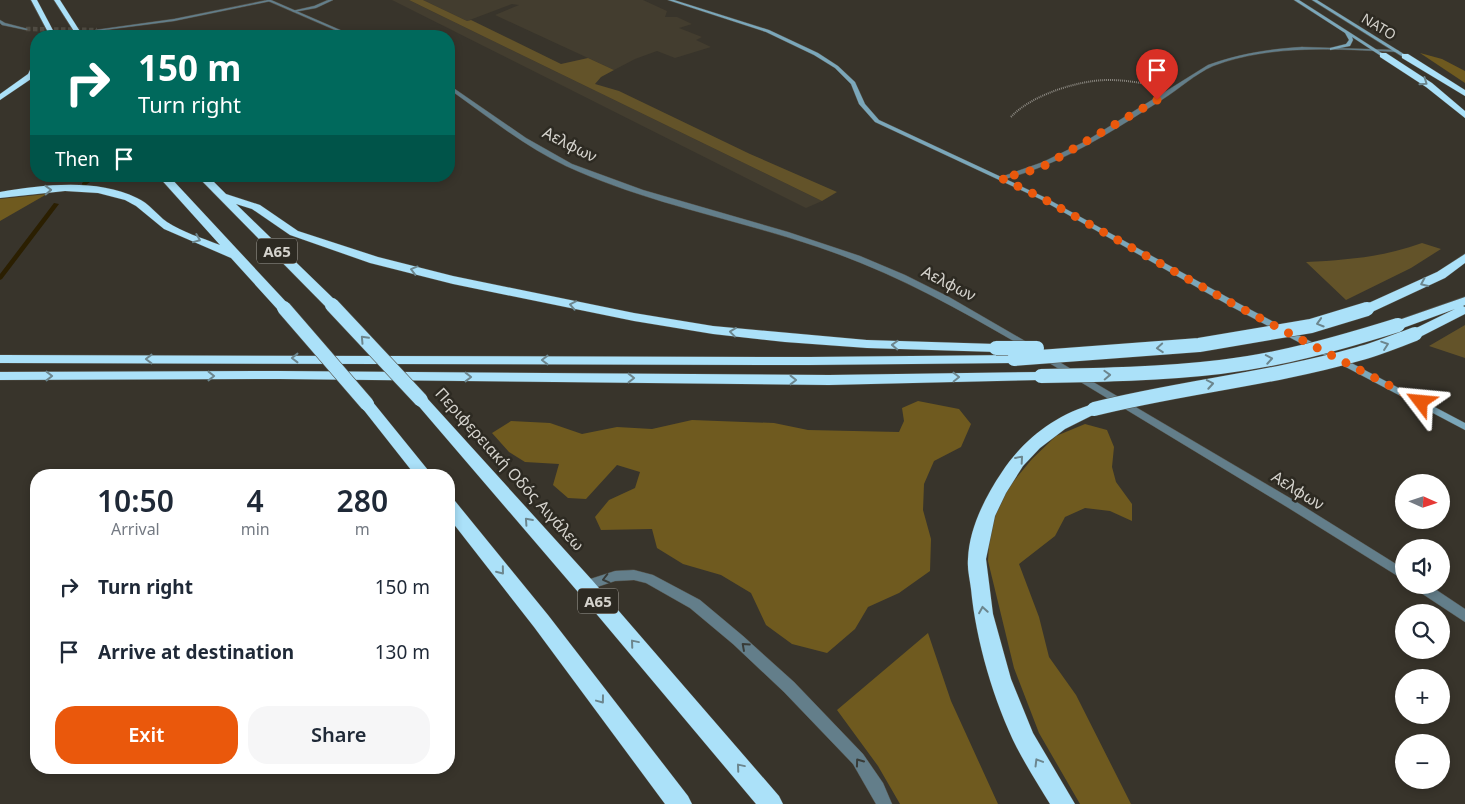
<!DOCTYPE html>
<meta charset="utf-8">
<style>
body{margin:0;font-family:"Noto Sans",sans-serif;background:#f6f6f7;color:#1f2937;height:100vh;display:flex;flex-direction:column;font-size:19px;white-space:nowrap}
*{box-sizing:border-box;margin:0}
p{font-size:16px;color:#747a83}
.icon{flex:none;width:28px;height:28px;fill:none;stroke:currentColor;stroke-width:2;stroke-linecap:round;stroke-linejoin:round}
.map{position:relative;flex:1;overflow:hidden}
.side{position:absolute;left:30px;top:469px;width:425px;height:305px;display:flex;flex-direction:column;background:#fff;border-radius:20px;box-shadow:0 2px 8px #0003}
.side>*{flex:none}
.top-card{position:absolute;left:30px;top:30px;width:425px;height:152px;border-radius:20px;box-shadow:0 2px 8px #0003;background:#00695c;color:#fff;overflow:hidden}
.needle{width:32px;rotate:93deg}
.fabs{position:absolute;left:1395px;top:474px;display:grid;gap:10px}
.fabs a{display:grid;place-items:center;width:55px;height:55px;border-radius:50%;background:#fff;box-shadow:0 2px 8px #0003;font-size:25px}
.pin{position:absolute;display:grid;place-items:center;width:42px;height:42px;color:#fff;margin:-51px -21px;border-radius:50% 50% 50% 0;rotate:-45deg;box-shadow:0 0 5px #0007}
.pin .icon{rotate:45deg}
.me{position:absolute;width:55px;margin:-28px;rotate:299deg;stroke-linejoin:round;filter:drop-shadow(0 0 4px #0008)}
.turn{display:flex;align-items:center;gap:18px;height:105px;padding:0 25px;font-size:22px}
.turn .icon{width:65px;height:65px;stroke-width:2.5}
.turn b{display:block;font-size:35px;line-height:42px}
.then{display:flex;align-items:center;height:48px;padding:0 25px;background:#0003;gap:10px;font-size:19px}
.eta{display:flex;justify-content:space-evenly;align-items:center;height:85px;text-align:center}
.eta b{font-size:30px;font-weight:600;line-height:35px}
.button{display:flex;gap:10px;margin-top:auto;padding:10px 25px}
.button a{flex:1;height:58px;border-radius:20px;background:#ea580c;color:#fff;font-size:20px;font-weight:600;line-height:58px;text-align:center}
.button a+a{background:#f6f6f7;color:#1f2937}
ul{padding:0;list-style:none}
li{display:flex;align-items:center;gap:15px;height:65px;padding:0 25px}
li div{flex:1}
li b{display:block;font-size:19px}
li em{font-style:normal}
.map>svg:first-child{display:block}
.built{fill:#433d2f}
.green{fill:#635329}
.forest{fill:#6f5a1f}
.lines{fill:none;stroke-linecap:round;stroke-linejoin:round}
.stream{fill:#2b1f01;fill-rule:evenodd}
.minor-tunnel{stroke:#504c43;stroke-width:4.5;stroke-dasharray:4.5 2.5;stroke-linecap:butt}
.service-casing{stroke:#545148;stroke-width:1}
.minor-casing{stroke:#545148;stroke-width:1}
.tertiary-casing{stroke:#545148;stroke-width:1}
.secondary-casing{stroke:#545148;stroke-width:1}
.motorway-casing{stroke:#545148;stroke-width:1}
.path{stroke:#8b8881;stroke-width:2;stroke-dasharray:1 1;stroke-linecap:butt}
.service{fill:#637e8a;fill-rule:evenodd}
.minor{fill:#637e8a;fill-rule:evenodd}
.tertiary{fill:#637e8a;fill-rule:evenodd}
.secondary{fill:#7ba7ba;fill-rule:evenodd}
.motorway{fill:#abe1f9;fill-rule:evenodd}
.motorway-bridge-casing{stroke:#545148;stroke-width:15;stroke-linecap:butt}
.motorway-bridge{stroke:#abe1f9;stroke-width:14}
.oneway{stroke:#6c868e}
.oneway2{stroke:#383b37}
.route{stroke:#ea580c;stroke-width:9;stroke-dasharray:0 16.2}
.labels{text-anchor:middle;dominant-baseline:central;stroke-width:5;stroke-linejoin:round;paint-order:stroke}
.far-street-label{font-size:14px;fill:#d5d3cd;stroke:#2d2a22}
.shield{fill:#2d2a22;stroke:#a3a09a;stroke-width:1}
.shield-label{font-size:15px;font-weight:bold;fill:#d5d3cd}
.street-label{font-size:16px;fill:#d5d3cd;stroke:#2d2a22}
</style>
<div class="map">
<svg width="1465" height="804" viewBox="0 0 1465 804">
<rect width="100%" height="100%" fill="#38342b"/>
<path class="built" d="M392 0H409L822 201 806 208Z
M423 0H643L667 11 665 17H677L692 24 679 28 702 37 696 40 711 47 675 58 657 51 635 59 614 70 495 15 519 5 512 4 467 21Z"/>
<path class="green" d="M409 0H423L467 21 471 20 561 64 588 58 614 70 601 77 595 84 619 91 750 154 837 192 822 201Z
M1422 243 1441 249 1411 268 1346 300 1306 262C1348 260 1383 257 1422 243Z
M1465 325V358L1429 346Z"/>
<path class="forest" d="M1420 53 1442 59 1465 71V83Z
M47 194 0 221V199Z
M918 401 959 409 971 424 961 447 934 461 924 484 923 510 931 539 930 571 899 593 868 607 855 629 827 653 792 644 766 625 751 593 721 575 683 564 657 548 652 529 601 530 595 517 609 500 635 488 640 472 617 465 586 499 568 498 553 485 559 464 525 462 509 452 492 433 511 421 550 423 582 434 617 427 652 429 692 420 774 423 808 430 899 432 904 421 902 408Z
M1085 424 1107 430 1114 447 1112 467 1116 482 1132 504V521L1110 511 1085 508 1065 517 1055 536 1019 564 1039 617 1049 657 1076 695 1131 804H1080L1039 733 1014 668 988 561 990 526 1003 494 1032 459 1056 436Z
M928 633 951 701 998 804H900L878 766 837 710Z"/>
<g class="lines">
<path class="stream" d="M92 176H98L86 185H82V183Z
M54 203 59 204 2 279 0 280V274Z"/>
<path class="minor-tunnel" d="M26 29 97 30"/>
<defs>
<path id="service" d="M328 0H333L316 8 294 12 292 11 314 6Z
M634 570 653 575 700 600 743 636 794 682 863 754 883 783 892 804H876L853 764 784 692 733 644 690 608 646 583 634 580 615 581 585 591 581 590 579 586 581 582 615 571Z"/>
<path id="minor" d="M268 0 271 1 174 21 97 31 95 30 174 19Z
M0 20 5 23 28 29 26 30 2 25 0 23Z"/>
<path id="tertiary" d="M266 0H271L354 36H349Z
M1302 47 1397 50 1399 51 1397 52C1337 49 1271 44 1213 66 1195 74 1179 89 1163 99 1111 132 1061 165 1001 180L998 178 1043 162 1086 141 1208 65C1239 54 1269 49 1302 47Z
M449 85 526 138 572 164 643 190 788 232 860 256 905 275 949 297 1037 348 1032 351 1029 350C961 310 893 272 818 247 735 219 646 203 566 166 524 146 487 116 449 89Z
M1044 353 1295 501 1404 569V580L1287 507 1041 358 1039 356 1041 354Z
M1413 585H1429L1465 609V622L1415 589Z"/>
<path id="secondary" d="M668 0H674L769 30 818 53 838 66 855 82 865 104 879 120 1044 197 1238 303 1465 423V430L1232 307 1040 199 875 122 859 104 851 84 835 68 814 55 766 32Z
M1294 0H1299L1385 55 1381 56 1352 37 1353 40 1350 46 1330 50V48L1346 44 1349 40 1345 33Z
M1312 0H1317L1407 56 1403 57Z"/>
<path id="motorway" d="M31 0H37L56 36H50Z
M54 0H60L83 36H77Z
M1380 53H1386L1432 83 1465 111V118L1426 87 1380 57Z
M1402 54H1408L1465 90V96L1402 58Z
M33 64H36V72L34 77 0 100V94L28 74Z
M158 176H169L289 305 290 308 289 311H279L231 258 164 229 136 206 125 200 98 193 65 191 0 198V192C43 185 96 178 137 198 149 203 156 214 167 222 182 232 202 238 220 245Z
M197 176H208L226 194 260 205 298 231 378 257 453 276 634 313 713 326 867 340 996 344 1003 348 996 352 867 348 785 342 713 334 634 321 453 284 370 263 290 235 252 209 236 204 337 302 338 305 332 309 327 308Z
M1465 254V263L1445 278 1372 312H1362L1361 309 1362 306 1437 272Z
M1465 297V305L1463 306 1465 307V314L1420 337H1410L1408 334 1410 331 1455 309 1403 328H1393L1391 325 1393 322Z
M0 355 809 357 1014 355 1019 356 1021 359 1019 362 1014 363 809 365 0 363Z
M280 371 829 375 1041 372 1046 373 1048 376 1046 379 1041 380 829 385 280 379 0 380V372Z
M421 395 426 397 592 580 779 796 783 804H756L578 592 416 403 414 400 416 397Z
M367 399 372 401 432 475H415L359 404 362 401Z
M1094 404 1099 406 1102 409 1099 412 1065 429 1040 448 1023 466 1006 493 995 516 986 559 993 614 1011 679 1033 733 1075 804H1050C1039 786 1027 767 1017 748 994 702 976 641 971 589 970 580 967 569 968 559 969 529 985 497 1002 472 1023 440 1056 414 1094 404Z
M449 500 455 501 548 615 688 796 692 804H665L534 627 449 518Z"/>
</defs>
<use href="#service" class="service-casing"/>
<use href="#minor" class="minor-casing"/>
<use href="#tertiary" class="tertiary-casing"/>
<use href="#secondary" class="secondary-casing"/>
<use href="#motorway" class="motorway-casing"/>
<path class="path" d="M1011 117C1031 95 1079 80 1108 80 1123 80 1137 82 1151 85"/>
<use href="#service" class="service"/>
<use href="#minor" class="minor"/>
<use href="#tertiary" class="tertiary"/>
<use href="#secondary" class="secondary"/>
<use href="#motorway" class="motorway"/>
<defs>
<path id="motorway-bridge" d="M332 305 421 400
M284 308 367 404
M996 348H1037
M1014 359 1199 345 1311 326 1367 309
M1041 376C1101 375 1161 374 1220 367 1281 360 1340 343 1398 325
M1094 409C1181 387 1271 379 1358 354 1377 349 1396 341 1415 334"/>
</defs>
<use href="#motorway-bridge" class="motorway-bridge-casing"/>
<use href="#motorway-bridge" class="motorway-bridge"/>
</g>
<defs><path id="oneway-chevron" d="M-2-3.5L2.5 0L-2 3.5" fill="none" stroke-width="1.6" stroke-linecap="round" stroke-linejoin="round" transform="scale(1.25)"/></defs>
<g class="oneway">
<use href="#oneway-chevron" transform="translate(1424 82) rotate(35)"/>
<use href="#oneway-chevron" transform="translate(48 190) rotate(-2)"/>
<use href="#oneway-chevron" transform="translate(197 239) rotate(22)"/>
<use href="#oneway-chevron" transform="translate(414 270) rotate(-165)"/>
<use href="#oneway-chevron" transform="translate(1424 283) rotate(156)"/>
<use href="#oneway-chevron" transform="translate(573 305) rotate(-169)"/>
<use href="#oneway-chevron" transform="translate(1320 323) rotate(163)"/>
<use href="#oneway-chevron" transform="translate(733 332) rotate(-173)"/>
<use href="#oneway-chevron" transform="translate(364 339) rotate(-133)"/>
<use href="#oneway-chevron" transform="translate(895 345) rotate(-178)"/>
<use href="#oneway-chevron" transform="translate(1385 345) rotate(-19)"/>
<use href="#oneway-chevron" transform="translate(1160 348) rotate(176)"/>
<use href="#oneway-chevron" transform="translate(295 358) rotate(-180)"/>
<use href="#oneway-chevron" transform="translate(149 359) rotate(180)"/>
<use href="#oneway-chevron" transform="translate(1269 359) rotate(-10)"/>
<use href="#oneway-chevron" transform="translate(545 360) rotate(-180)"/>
<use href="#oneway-chevron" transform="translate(1107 375) rotate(-2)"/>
<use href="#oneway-chevron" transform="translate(49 376)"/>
<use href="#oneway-chevron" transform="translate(211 376)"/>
<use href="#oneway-chevron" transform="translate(468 377)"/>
<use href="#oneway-chevron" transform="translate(956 377) rotate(-1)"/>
<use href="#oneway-chevron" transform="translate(631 378)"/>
<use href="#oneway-chevron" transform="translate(793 380)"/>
<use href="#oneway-chevron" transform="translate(1210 384) rotate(-10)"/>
<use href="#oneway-chevron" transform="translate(1020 459) rotate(-49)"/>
<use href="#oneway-chevron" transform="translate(528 521) rotate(-132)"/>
<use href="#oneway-chevron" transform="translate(501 571) rotate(51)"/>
<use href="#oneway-chevron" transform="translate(983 610) rotate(-99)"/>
<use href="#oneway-chevron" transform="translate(634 643) rotate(-130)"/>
<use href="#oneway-chevron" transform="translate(601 700) rotate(53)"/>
<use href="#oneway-chevron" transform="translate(1038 762) rotate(-121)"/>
<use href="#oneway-chevron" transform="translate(740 767) rotate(-130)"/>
</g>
<g class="oneway2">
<use href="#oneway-chevron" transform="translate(606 579) rotate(166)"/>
<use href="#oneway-chevron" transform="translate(745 646) rotate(-138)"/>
<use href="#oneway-chevron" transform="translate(859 762) rotate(-126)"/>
</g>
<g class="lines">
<path class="route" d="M1157 100 1044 166 1024 173 1001 178 1042 198 1235 305 1421 402"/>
</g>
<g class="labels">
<g class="far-street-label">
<text transform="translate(1379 26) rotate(31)">ΝΑΤΟ</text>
</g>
<g class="shield">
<rect x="257" y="238.5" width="40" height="25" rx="4"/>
<rect x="578" y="588.5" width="40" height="25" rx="4"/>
</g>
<g class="shield-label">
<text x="277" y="251">Α65</text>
<text x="598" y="601">Α65</text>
</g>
<g class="street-label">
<text transform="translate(570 144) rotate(27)">Αελφων</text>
<text transform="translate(949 283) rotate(27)">Αελφων</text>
<text transform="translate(510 469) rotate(48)">Περιφερειακή Οδός Αιγάλεω</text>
<text transform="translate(1298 490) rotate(32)">Αελφων</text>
</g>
</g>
</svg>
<div class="fabs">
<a><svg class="needle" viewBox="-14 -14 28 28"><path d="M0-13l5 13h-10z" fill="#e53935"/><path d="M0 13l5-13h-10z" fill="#747a83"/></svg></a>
<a><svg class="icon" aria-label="sound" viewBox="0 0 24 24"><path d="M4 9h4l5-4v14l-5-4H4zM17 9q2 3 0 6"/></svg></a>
<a><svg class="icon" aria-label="search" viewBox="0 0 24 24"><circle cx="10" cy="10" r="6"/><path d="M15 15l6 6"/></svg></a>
<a>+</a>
<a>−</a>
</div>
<div class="pin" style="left:1157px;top:100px;background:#d93025"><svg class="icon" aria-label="arrive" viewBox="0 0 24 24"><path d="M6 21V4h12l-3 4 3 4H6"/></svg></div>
<svg class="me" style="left:1421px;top:402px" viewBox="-20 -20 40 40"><path d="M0-17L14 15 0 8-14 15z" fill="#ea580c" stroke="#fff" stroke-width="4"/></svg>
<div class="top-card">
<div class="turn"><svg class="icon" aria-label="right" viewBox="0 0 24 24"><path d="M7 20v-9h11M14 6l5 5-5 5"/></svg><div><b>150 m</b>Turn right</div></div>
<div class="then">Then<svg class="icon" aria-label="arrive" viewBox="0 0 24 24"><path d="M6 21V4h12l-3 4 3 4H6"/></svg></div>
</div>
<section class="side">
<div class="eta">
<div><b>10:50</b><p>Arrival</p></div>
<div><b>4</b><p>min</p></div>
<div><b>280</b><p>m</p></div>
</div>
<ul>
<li><svg class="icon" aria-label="right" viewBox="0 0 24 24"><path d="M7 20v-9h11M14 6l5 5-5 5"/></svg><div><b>Turn right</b></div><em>150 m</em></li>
<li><svg class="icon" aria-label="arrive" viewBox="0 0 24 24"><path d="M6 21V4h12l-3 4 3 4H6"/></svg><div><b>Arrive at destination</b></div><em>130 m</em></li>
</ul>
<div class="button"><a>Exit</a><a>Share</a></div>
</section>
</div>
